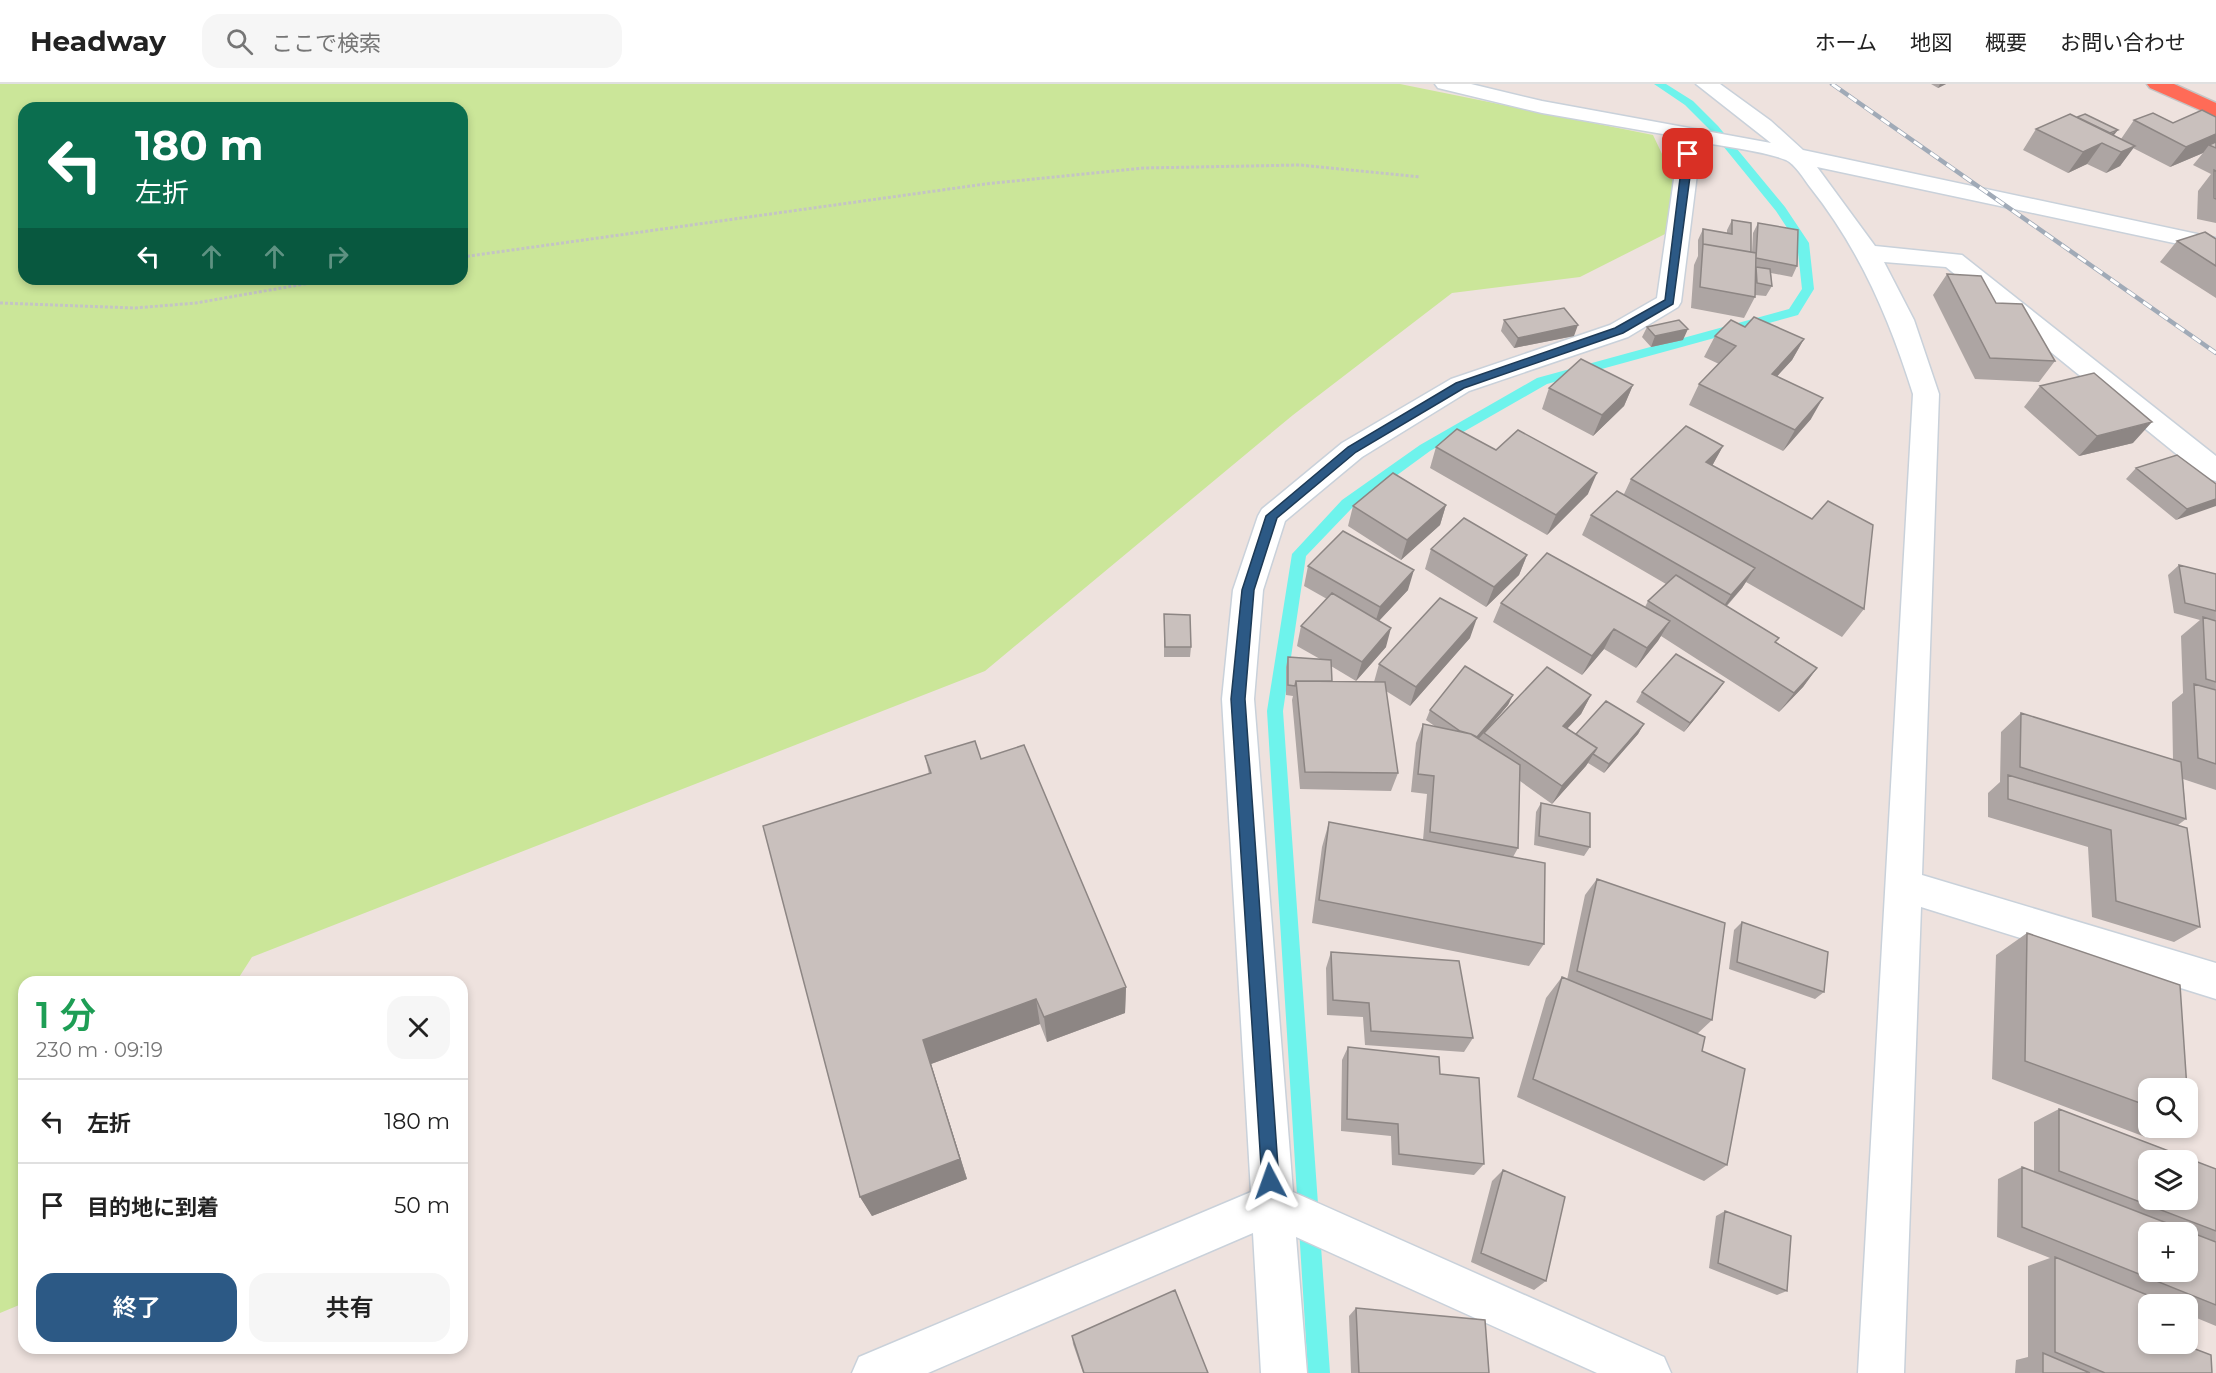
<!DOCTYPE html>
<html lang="ja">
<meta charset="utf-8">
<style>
body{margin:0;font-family:Montserrat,"Noto Sans JP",sans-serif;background:#f6f6f6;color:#222;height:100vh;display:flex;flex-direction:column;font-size:22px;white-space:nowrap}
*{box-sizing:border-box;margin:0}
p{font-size:20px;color:#767676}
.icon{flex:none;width:33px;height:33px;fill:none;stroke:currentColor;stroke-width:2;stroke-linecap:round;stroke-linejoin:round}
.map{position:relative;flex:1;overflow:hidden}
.sheet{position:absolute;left:18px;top:892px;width:450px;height:378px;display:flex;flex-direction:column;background:#fff;border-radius:18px;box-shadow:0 3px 9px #0003}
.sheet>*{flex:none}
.top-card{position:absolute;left:18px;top:18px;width:450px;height:183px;border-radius:18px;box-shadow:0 3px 9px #0003;background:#0b6e4f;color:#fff;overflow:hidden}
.fabs{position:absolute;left:2138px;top:994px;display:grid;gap:12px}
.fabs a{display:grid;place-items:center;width:60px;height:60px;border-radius:12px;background:#fff;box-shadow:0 3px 9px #0003;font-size:30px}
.pin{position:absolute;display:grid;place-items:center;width:51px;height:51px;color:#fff;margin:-26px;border-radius:12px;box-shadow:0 3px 9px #0006}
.me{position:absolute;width:66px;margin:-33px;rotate:356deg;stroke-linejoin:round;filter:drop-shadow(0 0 4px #0008)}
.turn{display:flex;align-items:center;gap:21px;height:126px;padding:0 18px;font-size:27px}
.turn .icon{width:78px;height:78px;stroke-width:2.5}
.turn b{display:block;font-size:42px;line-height:51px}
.lanes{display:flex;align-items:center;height:57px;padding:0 18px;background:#0003;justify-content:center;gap:30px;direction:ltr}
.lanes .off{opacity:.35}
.round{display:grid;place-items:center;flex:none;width:63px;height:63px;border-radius:18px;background:#f6f6f6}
.overview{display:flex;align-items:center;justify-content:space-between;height:102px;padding:0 18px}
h1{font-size:36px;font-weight:600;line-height:45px;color:#1e9e55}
.primary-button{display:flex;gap:12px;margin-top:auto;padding:12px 18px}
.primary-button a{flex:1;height:69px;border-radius:18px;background:#2c5985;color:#fff;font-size:24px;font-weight:600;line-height:69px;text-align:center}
.primary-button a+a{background:#f6f6f6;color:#222}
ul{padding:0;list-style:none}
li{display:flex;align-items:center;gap:18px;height:84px;padding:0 18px;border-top:2px solid #e0e0e0}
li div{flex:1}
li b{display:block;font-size:22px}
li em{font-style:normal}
header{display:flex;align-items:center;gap:36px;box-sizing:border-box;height:84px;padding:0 30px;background:#fff;border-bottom:2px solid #e0e0e0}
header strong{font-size:28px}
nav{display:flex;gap:33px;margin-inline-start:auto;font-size:21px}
.search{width:420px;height:54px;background:#f6f6f6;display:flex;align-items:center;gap:15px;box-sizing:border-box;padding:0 21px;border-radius:18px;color:#767676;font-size:22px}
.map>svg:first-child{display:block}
.green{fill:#cbe699;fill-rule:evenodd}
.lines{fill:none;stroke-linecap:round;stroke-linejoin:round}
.stream{fill:#6ef3ec;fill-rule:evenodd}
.minor-casing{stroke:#c9d1da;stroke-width:3}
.highway-casing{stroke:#c4c4c4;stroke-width:3}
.path{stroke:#c4c4c4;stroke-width:3;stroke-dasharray:3 2;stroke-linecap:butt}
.minor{fill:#fff;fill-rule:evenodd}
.highway{fill:#ff6b57;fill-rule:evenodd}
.rail-casing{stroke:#a0aab7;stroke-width:4.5}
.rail{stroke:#fff;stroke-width:3;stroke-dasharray:10;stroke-linecap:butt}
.wall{fill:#ada5a3}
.shaded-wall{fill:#8d8684}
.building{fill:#c9c0bd;stroke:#8d8684;stroke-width:1.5;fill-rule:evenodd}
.route{fill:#2c5985;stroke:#1d3a56;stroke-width:1.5}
</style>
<header>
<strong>Headway</strong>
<div class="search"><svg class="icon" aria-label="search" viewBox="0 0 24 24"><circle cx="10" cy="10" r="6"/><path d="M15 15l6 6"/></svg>ここで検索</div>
<nav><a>ホーム</a><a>地図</a><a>概要</a><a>お問い合わせ</a></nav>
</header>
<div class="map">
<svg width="2216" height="1289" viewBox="0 0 2216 1289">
<rect width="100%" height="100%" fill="#eee2de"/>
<path class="green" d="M0 0H1400L1653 51 1672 91 1679 118 1673 146 1580 193 1452 209 1293 331 985 587 252 873 236 898H24V1219L0 1229ZM24 24H462V195H24Z"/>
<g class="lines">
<path class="stream" d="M1654 0H1666L1693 17 1718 42 1785 123 1809 159 1814 205 1798 231 1547 300 1430 367 1352 424 1306 472 1283 627 1330 1289H1308L1267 627 1292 470 1342 416 1420 361 1537 294 1789 225 1802 205 1797 159 1776 127 1710 46 1685 21Z"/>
<defs>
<path id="minor" d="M1435 0H1471L1542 17 1771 59 1696 0H1720L1771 37 1803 66 2216 154V168L1817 83 1875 162 1962 171 2216 372V397L2206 394 1946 183 1884 178 1914 236 1939 310 1922 791 2216 879V915L1921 823 1904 1289H1858L1913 310C1889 234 1860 166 1810 103 1804 95 1795 80 1786 76 1764 67 1725 63 1701 58L1681 218 1678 223 1628 253 1469 307 1362 373 1285 437 1263 506 1254 615 1293 1108 1664 1273 1671 1289H1597L1296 1153 1307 1289H1261L1253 1149 928 1289H852L859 1273 1251 1108 1222 615 1233 506 1258 432 1262 425 1342 359 1451 295 1610 241 1657 214 1680 53 1542 29 1438 4Z"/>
<path id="highway" d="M2147 0H2174L2216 19V33L2150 4Z"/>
</defs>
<use href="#minor" class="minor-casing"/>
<use href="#highway" class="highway-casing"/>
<path class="path" d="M462 173 985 100 1144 84 1300 81 1420 93
M0 219 135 224 196 219 333 195"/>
<use href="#minor" class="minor"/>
<use href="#highway" class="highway"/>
<defs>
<path id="rail" d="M1832 0 2216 269"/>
</defs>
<use href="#rail" class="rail-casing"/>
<use href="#rail" class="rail"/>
</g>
<path class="wall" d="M1931 0H1946L1938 4Z
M2216 33V139L2197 135 2198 107 2211 90 2193 81 2203 69 2170 83 2133 64 2120 82 2106 89 2087 80 2068 89 2023 66 2036 45 2114 51 2121 55 2134 36 2173 39Z
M1732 136 1751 168 1752 169 1753 149 1758 139 1797 182 1792 193 1771 189 1772 202 1766 212 1755 211V213L1744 234 1691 224 1694 181 1698 172V156L1703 145 1727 149V146Z
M2216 155V214L2160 178 2177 157Z
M1947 190 1996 219 2055 277 2039 298 1975 295 1933 211Z
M1504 236 1574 252 1514 264 1501 247Z
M1647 243 1683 256 1651 263 1642 253Z
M1745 243 1804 255 1792 276 1777 292 1811 335 1783 367 1689 321 1699 300 1719 280 1704 273 1715 252Z
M1633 301 1624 322 1593 352 1542 325 1549 304Z
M2040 302 2133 359 2079 372 2024 323Z
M1723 362 1712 382 1864 525 1842 553 1746 498 1742 504 1727 522 1776 558 1817 584 1803 603 1779 628 1661 552 1636 584 1604 565 1582 591 1493 538 1501 519 1645 523 1648 517 1666 500 1582 451 1591 431 1624 410 1631 395Z
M1436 363 1496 366 1588 410 1547 451 1430 384Z
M2136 384 2216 400 2176 436 2126 395Z
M1446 421 1440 441 1401 476 1348 442 1353 422Z
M1431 465 1527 471 1519 491 1486 523 1425 485Z
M2179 481 2216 490V706L2183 695 2186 735 2178 741 2200 843 2174 858 2092 833 2088 763 1988 733V709L2000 698 2001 648 2021 629 2173 676 2172 618 2183 609 2181 552 2200 536 2174 529 2168 491Z
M1308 482 1408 506 1379 537 1386 563 1356 597 1331 582 1332 597 1374 598 1379 580 1470 554 1410 622 1386 607 1398 689 1391 707 1300 705 1292 616 1293 612 1286 611V583L1288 573 1320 575 1297 562 1301 542 1327 515 1304 502Z
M1164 530 1191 563 1190 573H1164Z
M1724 598 1717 608 1684 648 1636 618 1642 608Z
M1513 611 1508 621 1491 641 1591 611 1581 630 1567 644 1576 650 1644 640 1638 650 1604 689 1588 679 1552 720 1520 697 1518 764 1513 773 1544 860 1529 882 1312 839 1322 763 1329 738 1423 756 1427 710 1411 708 1416 659 1423 640 1436 643 1426 636 1430 626Z
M925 672 981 675 1126 903 1125 929 1047 958 1040 940 931 980 967 1095 872 1132 860 1113 929 690Z
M1541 719 1590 763 1584 772 1534 761 1536 728Z
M1597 795 1712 936 1697 950 1702 967 1727 1081 1704 1097 1517 1013 1546 914 1562 893 1567 896 1585 811Z
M1742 838 1824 908 1815 915 1729 885 1734 846Z
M2027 849 2148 1005V1044H2171L2148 1054 1992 995 1996 871Z
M1331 868 1473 954 1464 968 1365 961 1363 933 1327 931 1326 884Z
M1348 963 1440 990 1484 1080 1474 1091 1392 1081 1391 1052 1341 1047 1342 976Z
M2059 1025 2216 1085V1242L2187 1230V1221H2165L2157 1218 2148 1260 2212 1289H2015L2016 1276 2028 1273V1182L2050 1174 1997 1153 1998 1095 2022 1083 2034 1088V1038Z
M1503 1086 1546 1197 1534 1206 1471 1178 1492 1097Z
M1725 1127 1787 1207 1777 1211 1709 1184 1716 1132Z
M1356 1224 1489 1289H1351L1349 1232Z
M1072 1252 1208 1289H1083L1073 1260Z"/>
<path class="shaded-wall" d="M1940 0H1946L1938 4Z
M2118 46 2110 56 2102 59 2087 80 2068 89 2083 68 2100 55Z
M2216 50V63L2209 61 2203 69 2170 83 2186 63Z
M2135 62 2120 82 2106 89 2121 68Z
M1578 241 1574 252 1514 264 1518 254Z
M1688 245 1683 256 1651 263 1655 252Z
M1804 255 1792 276 1760 311 1772 290Z
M1633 301 1624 322 1593 352 1602 331Z
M1823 314 1811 335 1783 367 1795 346Z
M2152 338 2133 359 2079 372 2097 352Z
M1723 362 1707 391 1706 378Z
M1597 389 1588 410 1547 451 1556 431Z
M2216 415V422L2176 436 2187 425Z
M1446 421 1440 441 1401 476 1407 456Z
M1527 471 1519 491 1486 523 1494 503Z
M1755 484 1742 504 1718 531 1731 511Z
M1414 486 1408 506 1374 542 1380 523Z
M1477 534 1470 554 1410 622 1416 603Z
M1670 537 1658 557 1636 584 1647 564Z
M1391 544 1386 563 1356 597 1362 578Z
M1614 545 1604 565 1582 591 1592 572Z
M1817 584 1803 603 1779 628 1794 609Z
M1724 598 1717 608 1684 648 1690 639Z
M1513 611 1508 621 1469 666 1473 657Z
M1591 611 1581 630 1553 660 1563 642Z
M1644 640 1638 650 1604 689 1609 680Z
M1597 664 1586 682 1552 720 1562 702Z
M1126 903 1125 929 1047 958 1044 933Z
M1036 915 1040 940 931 980 967 1095 872 1132 860 1113 923 956Z"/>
<path class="building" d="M2202 26 2216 33V50L2186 63 2134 36 2153 29 2173 39Z
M2070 30 2135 62 2121 68 2102 59 2083 68 2036 45Z
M2085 30 2118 46 2110 49 2077 33Z
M2216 58V64L2209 61Z
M2214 86 2216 87V115L2214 114Z
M1732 136 1751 139V168L1703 160V161V145L1732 150Z
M1758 139 1798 146 1797 182 1756 174Z
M2205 148 2216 155V182L2177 157Z
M1703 160 1756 169 1755 213 1700 203Z
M1756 183 1770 185 1772 202 1757 199Z
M1947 190 1981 192 1996 219 2022 220 2055 277 1990 274Z
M1564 224 1578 241 1518 254 1504 236Z
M1754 233 1804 255 1772 290 1823 314 1795 346 1699 300 1736 262 1715 252 1731 236 1745 243Z
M1679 236 1688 245 1655 252 1647 243Z
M1581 275 1633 301 1602 331 1549 304Z
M2094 289 2152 338 2097 352 2040 302Z
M1686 342 1723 362 1706 378 1812 435 1828 417 1873 441 1864 525 1631 395Z
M1457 345 1496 366 1518 346 1597 389 1556 431 1436 363Z
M2177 371 2216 400V415L2187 425 2136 384Z
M1393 389 1446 421 1407 456 1353 422Z
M1617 407 1755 484 1731 511 1591 431Z
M1464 434 1527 471 1494 503 1431 465Z
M1343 447 1414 486 1380 523 1308 482Z
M1547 469 1670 537 1647 564 1614 545 1592 572 1501 519Z
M2179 481 2216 490V527L2185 519Z
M1676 491 1779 554 1775 558 1817 584 1794 609 1648 517Z
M1332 509 1391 544 1362 578 1301 542Z
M1440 514 1477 534 1416 603 1379 580Z
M1164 530 1190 531 1191 563H1165Z
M2203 533 2216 537V598L2206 595Z
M1676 570 1724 598 1690 639 1642 608Z
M1288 573 1331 576 1332 597H1296L1295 602 1288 601Z
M1465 582 1513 611 1477 653 1471 650 1460 647 1430 626Z
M1547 583 1591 611 1563 642 1597 664 1562 702 1484 649Z
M1296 597 1385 598 1398 689 1305 688Z
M2194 600 2216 606V680L2198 674Z
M1606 617 1644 640 1609 680 1593 670 1597 664 1576 650Z
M2021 629 2181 678 2186 735 2020 683Z
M1423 640 1471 650 1520 681 1518 764 1430 748 1434 692 1418 690Z
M975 657 981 675 1024 661 1126 903 1044 933 1036 915 923 956 960 1075 860 1113 763 742 931 689 925 672Z
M2008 691 2187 744 2200 843 2116 817 2111 746 2008 715Z
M1541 719 1590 729V763L1539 752Z
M1329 738 1545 779 1544 860 1319 816Z
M1597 795 1725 839 1712 936 1577 887Z
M1742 838 1828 868 1824 908 1737 878Z
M2027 849 2180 901 2187 1005H2148V1022L2025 977Z
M1331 868 1459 877 1473 954 1371 947 1369 919 1333 916Z
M1562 893 1705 953 1702 967 1745 985 1727 1081 1533 995Z
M1348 963 1439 973 1440 990 1479 994 1484 1080 1399 1070 1398 1040 1347 1035Z
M2187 1011 2189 1037 2187 1036Z
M2059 1025 2216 1085V1147L2059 1087ZM2148 1077H2187V1116H2148Z
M2022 1083 2216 1158V1221L2022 1143ZM2148 1149H2187V1188H2148Z
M1503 1086 1565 1113 1546 1197 1481 1169Z
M1725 1127 1791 1152 1787 1207 1718 1179Z
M2055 1173 2157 1215V1221H2148V1260H2182L2211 1271 2212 1289H2105L2055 1268Z
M1175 1206 1208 1289H1084L1072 1252Z
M1356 1224 1485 1236 1489 1289H1359Z
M2043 1269 2090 1289H2043Z"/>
<path class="route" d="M1688 67 1693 70 1673 220 1623 249 1464 304 1356 368 1277 434 1254 506 1245 615 1279 1097 1276 1103 1270 1106 1264 1103 1262 1097 1231 615 1242 506 1266 432 1348 363 1456 299 1615 244 1665 216 1683 70Z"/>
</svg>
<div class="fabs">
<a><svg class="icon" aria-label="search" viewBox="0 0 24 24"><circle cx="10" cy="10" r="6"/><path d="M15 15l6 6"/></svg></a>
<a><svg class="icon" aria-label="layers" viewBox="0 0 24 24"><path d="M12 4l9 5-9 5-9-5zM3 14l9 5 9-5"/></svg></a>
<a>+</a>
<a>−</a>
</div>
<div class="pin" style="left:1688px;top:70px;background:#d93025"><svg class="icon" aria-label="arrive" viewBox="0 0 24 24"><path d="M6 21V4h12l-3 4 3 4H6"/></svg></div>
<svg class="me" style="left:1270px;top:1097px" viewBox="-20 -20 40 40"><path d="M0-17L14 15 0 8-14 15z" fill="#2c5985" stroke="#fff" stroke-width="4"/></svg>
<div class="top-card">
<div class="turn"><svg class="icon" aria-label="left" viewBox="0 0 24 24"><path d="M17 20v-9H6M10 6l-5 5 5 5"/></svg><div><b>180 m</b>左折</div></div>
<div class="lanes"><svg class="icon" aria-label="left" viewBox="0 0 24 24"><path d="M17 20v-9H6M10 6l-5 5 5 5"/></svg><svg class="icon off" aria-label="ahead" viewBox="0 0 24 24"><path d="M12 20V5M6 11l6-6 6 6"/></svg><svg class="icon off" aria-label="ahead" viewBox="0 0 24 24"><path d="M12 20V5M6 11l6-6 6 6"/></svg><svg class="icon off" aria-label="right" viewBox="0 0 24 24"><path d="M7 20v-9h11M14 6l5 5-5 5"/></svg></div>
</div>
<section class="sheet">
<div class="overview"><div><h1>1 分</h1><p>230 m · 09:19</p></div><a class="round"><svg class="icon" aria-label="close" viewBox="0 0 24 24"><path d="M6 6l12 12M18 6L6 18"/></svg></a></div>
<ul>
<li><svg class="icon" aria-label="left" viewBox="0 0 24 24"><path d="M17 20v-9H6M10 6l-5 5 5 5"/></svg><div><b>左折</b></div><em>180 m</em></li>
<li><svg class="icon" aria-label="arrive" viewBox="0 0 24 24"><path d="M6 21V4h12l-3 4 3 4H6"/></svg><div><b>目的地に到着</b></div><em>50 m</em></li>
</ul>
<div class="primary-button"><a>終了</a><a>共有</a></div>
</section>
</div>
